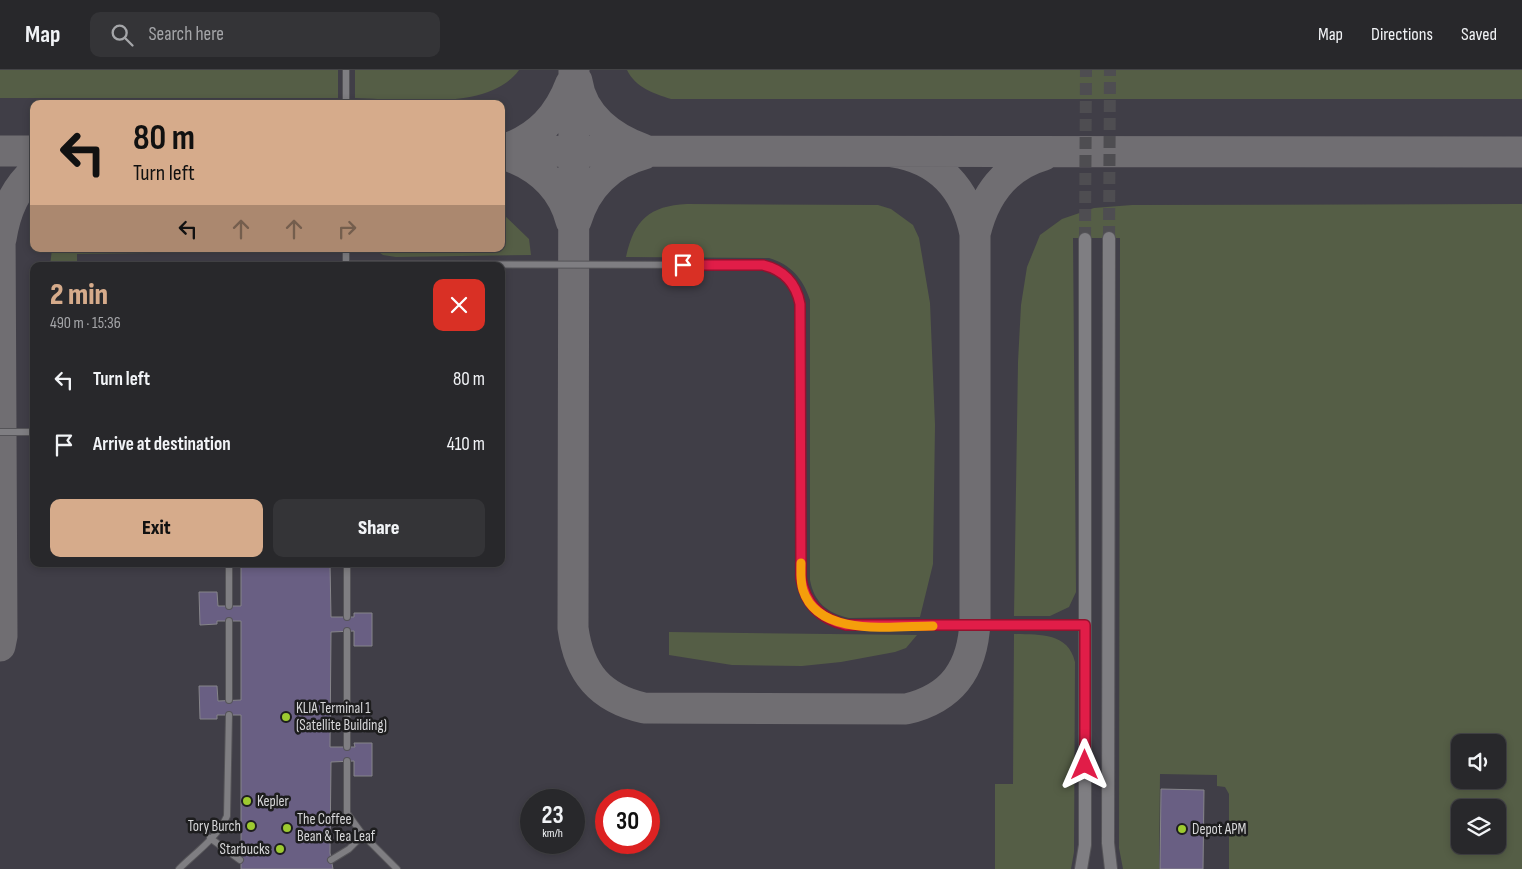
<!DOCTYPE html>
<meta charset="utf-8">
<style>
body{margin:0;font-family:"Sofia Sans Condensed",sans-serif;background:#343437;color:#f1f3f6;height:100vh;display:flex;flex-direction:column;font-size:19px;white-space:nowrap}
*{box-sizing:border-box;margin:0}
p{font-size:16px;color:#a5a6a9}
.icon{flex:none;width:28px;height:28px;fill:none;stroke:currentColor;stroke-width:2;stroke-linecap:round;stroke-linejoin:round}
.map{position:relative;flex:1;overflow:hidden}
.side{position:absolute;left:30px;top:192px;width:475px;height:305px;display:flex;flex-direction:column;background:#28282b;border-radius:10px;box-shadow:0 2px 8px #0003,0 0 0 1px #444447}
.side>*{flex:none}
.hud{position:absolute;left:30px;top:30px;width:475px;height:152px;border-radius:10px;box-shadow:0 2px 8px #0003,0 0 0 1px #444447;background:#d6ab8b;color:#111;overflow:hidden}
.tools{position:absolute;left:1451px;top:664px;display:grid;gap:10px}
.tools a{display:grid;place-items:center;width:55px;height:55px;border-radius:10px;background:#28282b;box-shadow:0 2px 8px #0003,0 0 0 1px #444447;font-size:25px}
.speed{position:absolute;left:520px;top:719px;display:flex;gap:10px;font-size:25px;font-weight:700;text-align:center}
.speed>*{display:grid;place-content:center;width:65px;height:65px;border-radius:50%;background:#28282b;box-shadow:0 2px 8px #0003,0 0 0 1px #444447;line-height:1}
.speed small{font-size:12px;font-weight:400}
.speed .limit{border:8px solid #d22;background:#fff;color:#111}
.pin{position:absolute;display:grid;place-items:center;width:42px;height:42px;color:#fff;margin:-21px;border-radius:10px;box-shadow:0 2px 8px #0006}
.me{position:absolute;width:55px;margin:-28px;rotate:0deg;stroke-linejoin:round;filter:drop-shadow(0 0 4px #0008)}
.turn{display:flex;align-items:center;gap:18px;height:105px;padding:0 20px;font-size:22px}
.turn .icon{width:65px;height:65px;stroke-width:2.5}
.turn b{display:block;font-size:35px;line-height:42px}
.lanes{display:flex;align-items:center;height:48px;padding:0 20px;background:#0003;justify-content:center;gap:25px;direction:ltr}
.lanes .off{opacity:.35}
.round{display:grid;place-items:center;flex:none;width:52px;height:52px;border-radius:10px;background:#343437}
.head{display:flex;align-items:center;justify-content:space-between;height:85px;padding:0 20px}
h1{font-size:30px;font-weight:800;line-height:38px;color:#d6ab8b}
.cta{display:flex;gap:10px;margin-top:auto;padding:10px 20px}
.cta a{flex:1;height:58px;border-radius:10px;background:#d6ab8b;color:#111;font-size:20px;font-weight:800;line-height:58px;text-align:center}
.cta a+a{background:#343437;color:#f1f3f6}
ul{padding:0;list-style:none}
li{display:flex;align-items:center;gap:15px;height:65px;padding:0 20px}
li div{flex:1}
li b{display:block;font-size:19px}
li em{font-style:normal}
header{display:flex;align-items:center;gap:30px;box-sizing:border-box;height:70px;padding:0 25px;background:#28282b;border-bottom:1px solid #444447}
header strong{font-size:24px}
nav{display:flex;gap:28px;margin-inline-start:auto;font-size:18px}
.search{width:350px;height:45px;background:#343437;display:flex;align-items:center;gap:12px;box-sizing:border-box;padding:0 18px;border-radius:10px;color:#a5a6a9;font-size:19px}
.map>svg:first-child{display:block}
.built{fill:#403e47;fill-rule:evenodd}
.green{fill:#555e46;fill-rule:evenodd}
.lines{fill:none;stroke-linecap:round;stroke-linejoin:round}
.taxiway{stroke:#706e72;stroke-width:31}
.building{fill:#695f83;stroke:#86858a}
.minor-tunnel{stroke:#4e4d51;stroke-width:12;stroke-dasharray:12 6;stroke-linecap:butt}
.service-casing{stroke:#555458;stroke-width:8}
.minor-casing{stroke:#555458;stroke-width:14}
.service{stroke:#7f7e82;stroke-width:6}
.minor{stroke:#7f7e82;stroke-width:12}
.route-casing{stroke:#92132f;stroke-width:12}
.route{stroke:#e11d48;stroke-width:9}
.slow{stroke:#f59e0b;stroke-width:9}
.poi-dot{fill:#9dca30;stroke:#1d1d1e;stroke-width:2}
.labels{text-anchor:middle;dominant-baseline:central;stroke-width:5;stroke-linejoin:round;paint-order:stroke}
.poi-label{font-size:15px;fill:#d7d7d9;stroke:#1d1d1e;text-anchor:start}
</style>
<header>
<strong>Map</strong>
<div class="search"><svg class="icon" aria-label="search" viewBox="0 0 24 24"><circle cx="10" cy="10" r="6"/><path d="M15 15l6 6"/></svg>Search here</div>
<nav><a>Map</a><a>Directions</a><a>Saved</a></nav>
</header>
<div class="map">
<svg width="1522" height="799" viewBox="0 0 1522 799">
<rect width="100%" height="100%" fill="#363539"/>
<path class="built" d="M0 0H1522V799H0ZM34 34H501V179H34ZM34 196H501V494H34ZM1460 672H1498V710H1460ZM531 730H574V772H531ZM606 730H649V772H606ZM1460 738H1498V775H1460Z"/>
<path class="green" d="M0 0H338V28H0Z
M355 0H519C489 42 400 29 355 28Z
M627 0H1522V29H671C653 23 636 18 627 0Z
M687 134 878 135 891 139 913 155 919 168 930 233 935 355 933 494 920 547 849 548C827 543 814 532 810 510V230C803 208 790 194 769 188L626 187C634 150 649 136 687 134Z
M1522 134V799H1229V724L1225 717 1217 716V705L1160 704 1159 799H1123L1119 778 1120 168H1073L1076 522 1069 537 1050 546H1014L1018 292 1021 235 1027 197 1040 165 1062 149 1094 138 1132 135ZM1460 672H1498V710H1460ZM1460 738H1498V775H1460Z
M501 142 529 169 531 185 396 187 383 185 374 179H501Z
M52 179H150L152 183 77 184V196H50Z
M669 562 917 565 906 578 895 582 841 592 802 596 732 595 669 585Z
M1014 564C1039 565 1068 562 1075 592L1074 782 1071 799H995V714H1013Z"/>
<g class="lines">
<path class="taxiway" d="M574 0 573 558C579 603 600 628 644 638L906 639C953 628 973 598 975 551V164C966 119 939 89 893 82
M577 11C582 46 612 68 643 79
M505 79C539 68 559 45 571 13
M0 81H34
M501 81 1522 82
M503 84C537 95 562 116 571 151
M576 151C586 117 610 93 644 84
M0 155 2 566 0 576
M975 164C984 126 1005 96 1044 85
M1 169C5 143 14 119 34 102"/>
</g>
<path class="building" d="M241 494H330L331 547H354V543H372V576H354V561L331 562 330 677H355L354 673H372V706H354V691L331 692 330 783 333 799H241V645H217V649H200L199 616H217L218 631 241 630V551H217V554L200 555 199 522H217L218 536H241Z
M1161 719 1204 720 1203 799H1160Z"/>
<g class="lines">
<path class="minor-tunnel" d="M1109 168 1110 0
M1085 169 1086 0"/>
<defs>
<path id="service" d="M346 0V34
M346 179V196
M346 194 763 195C784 200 796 213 800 234L801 508C805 534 821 549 846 555H1085
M0 362H34
M229 494V536
M347 547V494
M229 551V630
M347 677V561
M347 691V743L363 765 397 799
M210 768 240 790
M331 790 349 779 363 765
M179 799C195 783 218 767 227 746L229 645"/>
<path id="minor" d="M1109 168 1108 773 1111 799
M1081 799 1085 775V169"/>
</defs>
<use href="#service" class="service-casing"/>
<use href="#minor" class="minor-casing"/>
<use href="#service" class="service"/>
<use href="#minor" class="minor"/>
</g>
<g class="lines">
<defs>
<path id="route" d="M683 195H763C784 200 796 213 800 234L801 508C805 534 821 549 846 555H1085V695"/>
</defs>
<use href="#route" class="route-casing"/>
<use href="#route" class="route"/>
<path class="slow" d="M801 493C801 502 800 511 803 520 818 568 893 556 933 556"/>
</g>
<g class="poi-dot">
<circle cx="286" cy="647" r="5"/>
<circle cx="247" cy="731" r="5"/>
<circle cx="251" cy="756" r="5"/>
<circle cx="287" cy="758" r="5"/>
<circle cx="1182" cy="759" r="5"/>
<circle cx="280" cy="779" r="5"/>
</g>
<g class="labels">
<g class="poi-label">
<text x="296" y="638">KLIA Terminal 1<tspan x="296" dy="17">(Satellite Building)</tspan></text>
<text x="257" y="731">Kepler</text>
<text x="297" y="749">The Coffee<tspan x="297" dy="17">Bean &amp; Tea Leaf</tspan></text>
<text x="241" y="756" text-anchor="end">Tory Burch</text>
<text x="1192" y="759">Depot APM</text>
<text x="270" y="779" text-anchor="end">Starbucks</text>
</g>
</g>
</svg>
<div class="tools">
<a><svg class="icon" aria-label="sound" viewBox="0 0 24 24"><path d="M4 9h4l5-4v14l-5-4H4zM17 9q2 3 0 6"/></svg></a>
<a><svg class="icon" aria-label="layers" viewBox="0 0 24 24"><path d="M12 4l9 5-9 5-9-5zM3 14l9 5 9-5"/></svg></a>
</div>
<div class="speed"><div>23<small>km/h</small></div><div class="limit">30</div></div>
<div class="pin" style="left:683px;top:195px;background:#d93025"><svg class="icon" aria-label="arrive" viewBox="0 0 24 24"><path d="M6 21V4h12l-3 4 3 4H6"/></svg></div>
<svg class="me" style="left:1085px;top:695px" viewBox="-20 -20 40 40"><path d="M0-17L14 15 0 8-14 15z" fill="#e11d48" stroke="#fff" stroke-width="4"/></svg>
<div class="hud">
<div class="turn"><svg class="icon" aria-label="left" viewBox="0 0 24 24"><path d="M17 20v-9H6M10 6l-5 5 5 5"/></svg><div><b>80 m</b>Turn left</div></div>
<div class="lanes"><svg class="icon" aria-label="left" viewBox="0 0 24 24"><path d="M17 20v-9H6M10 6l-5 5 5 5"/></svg><svg class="icon off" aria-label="ahead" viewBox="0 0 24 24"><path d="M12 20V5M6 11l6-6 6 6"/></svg><svg class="icon off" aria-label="ahead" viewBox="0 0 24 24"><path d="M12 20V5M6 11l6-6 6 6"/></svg><svg class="icon off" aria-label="right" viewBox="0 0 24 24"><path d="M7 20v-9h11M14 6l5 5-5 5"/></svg></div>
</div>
<section class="side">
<div class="head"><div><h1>2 min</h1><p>490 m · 15:36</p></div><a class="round" style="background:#d93025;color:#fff"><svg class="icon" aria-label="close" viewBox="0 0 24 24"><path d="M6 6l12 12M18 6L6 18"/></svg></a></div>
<ul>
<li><svg class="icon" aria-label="left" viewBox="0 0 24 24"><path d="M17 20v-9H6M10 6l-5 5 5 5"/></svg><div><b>Turn left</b></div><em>80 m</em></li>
<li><svg class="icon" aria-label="arrive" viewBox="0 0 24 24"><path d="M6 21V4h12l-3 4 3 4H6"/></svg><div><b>Arrive at destination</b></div><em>410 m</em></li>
</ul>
<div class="cta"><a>Exit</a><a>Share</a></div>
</section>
</div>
